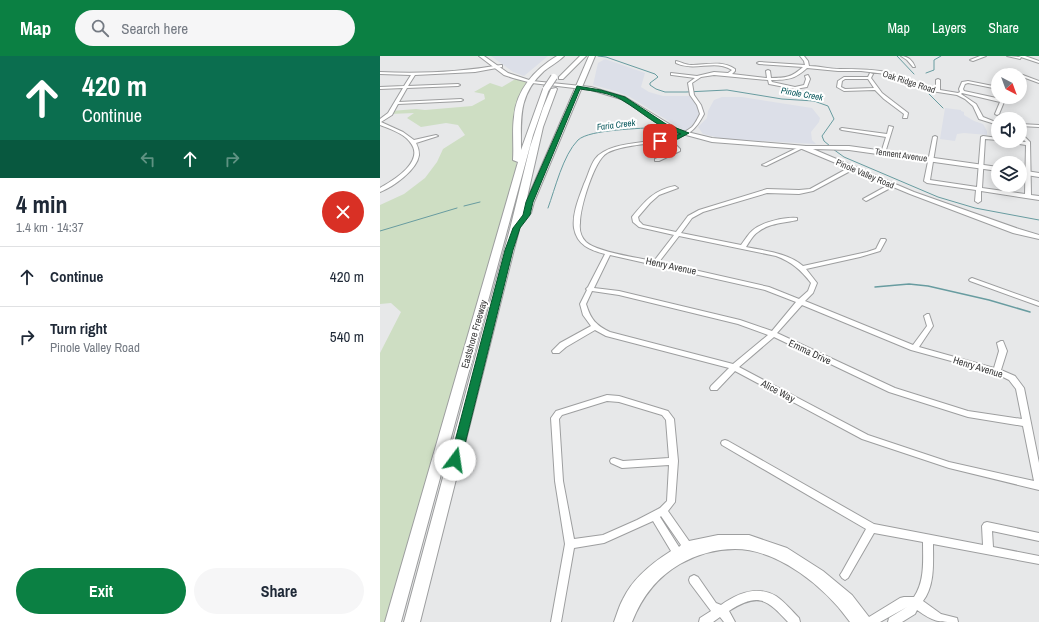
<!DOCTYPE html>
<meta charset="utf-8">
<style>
body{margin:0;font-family:"Archivo Narrow",sans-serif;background:#f6f6f7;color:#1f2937;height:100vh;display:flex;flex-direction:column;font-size:15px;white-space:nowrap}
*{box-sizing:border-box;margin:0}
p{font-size:13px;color:#747a83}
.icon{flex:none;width:22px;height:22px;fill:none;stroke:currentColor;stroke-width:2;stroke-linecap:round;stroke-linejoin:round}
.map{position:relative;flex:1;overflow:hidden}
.side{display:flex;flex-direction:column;background:#fff;width:380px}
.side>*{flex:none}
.guide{background:#0b6e4f;color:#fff;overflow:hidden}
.needle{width:26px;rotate:139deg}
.fabs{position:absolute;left:611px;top:12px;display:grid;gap:8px}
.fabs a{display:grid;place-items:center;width:36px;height:36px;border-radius:50%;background:#fff;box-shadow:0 2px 10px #0003;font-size:20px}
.pin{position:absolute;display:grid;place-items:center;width:34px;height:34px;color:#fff;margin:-17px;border-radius:8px;box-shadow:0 2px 6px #0006}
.me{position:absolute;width:44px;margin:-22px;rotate:14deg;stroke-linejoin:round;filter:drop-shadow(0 0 3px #0008)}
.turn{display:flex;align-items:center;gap:14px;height:84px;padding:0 16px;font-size:18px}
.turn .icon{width:52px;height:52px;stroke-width:2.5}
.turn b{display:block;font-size:28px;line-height:34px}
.lanes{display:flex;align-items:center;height:38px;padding:0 16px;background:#0003;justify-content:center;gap:20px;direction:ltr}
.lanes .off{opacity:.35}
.round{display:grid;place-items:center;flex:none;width:42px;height:42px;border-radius:21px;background:#f6f6f7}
.headline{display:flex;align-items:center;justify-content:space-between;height:68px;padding:0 16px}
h1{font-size:24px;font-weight:700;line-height:30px}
.cta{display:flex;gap:8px;margin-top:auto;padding:8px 16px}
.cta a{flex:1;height:46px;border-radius:24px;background:#0b8043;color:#fff;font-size:16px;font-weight:700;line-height:46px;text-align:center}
.cta a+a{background:#f6f6f7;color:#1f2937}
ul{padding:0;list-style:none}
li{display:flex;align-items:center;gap:12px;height:60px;padding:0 16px;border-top:1px solid #e0e1e3}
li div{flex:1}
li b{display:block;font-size:15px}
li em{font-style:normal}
header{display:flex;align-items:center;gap:24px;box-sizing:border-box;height:56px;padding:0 20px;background:#0b8043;color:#fff}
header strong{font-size:19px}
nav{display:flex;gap:22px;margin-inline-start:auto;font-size:14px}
.search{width:280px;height:36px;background:#f6f6f7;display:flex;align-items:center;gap:10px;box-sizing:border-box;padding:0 14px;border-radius:22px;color:#747a83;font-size:15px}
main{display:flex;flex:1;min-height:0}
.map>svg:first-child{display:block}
.built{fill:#dcdfe8}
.green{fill:#cedec3}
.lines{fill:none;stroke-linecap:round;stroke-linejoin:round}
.stream-far1{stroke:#689ca0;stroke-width:1}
.stream{stroke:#689ca0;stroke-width:1.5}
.minor-casing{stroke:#9d9e9f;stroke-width:2}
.major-casing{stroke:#9d9e9f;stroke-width:2}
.highway-casing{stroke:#9d9e9f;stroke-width:2}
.minor{fill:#fff;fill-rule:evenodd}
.major{fill:#fff;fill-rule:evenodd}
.highway{fill:#fff;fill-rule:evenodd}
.highway-bridge-casing{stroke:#9d9e9f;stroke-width:8;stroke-linecap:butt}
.highway-bridge{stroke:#fff;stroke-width:6}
.route{fill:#0b8043;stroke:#07532c}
.labels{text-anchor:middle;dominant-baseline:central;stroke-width:4;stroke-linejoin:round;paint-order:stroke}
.far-street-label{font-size:9px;fill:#383838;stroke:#fff}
.far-water-label{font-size:9px;font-style:italic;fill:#035459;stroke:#fff}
.street-label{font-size:10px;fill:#383838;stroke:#fff}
</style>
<header>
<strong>Map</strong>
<div class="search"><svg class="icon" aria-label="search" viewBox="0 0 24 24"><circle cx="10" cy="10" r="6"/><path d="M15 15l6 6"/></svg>Search here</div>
<nav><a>Map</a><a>Layers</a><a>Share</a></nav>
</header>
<main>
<section class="side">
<div class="guide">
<div class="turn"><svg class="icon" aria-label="ahead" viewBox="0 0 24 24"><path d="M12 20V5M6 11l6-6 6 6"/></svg><div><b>420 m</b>Continue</div></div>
<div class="lanes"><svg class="icon off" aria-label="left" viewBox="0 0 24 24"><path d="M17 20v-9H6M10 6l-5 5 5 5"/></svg><svg class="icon" aria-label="ahead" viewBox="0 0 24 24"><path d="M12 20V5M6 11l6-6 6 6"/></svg><svg class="icon off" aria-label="right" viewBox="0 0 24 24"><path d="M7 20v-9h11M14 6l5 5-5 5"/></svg></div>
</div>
<div class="headline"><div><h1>4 min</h1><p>1.4 km · 14:37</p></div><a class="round" style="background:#d93025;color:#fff"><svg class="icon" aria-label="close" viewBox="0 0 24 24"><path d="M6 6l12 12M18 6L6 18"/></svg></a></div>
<ul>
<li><svg class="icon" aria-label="ahead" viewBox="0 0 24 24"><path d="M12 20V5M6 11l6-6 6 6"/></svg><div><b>Continue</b></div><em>420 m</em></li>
<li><svg class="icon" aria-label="right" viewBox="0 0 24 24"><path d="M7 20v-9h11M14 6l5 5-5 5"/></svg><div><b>Turn right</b><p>Pinole Valley Road</p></div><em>540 m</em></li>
</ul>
<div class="cta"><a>Exit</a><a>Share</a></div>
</section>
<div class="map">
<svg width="659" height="566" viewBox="0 0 659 566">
<rect width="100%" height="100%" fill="#e7e8e9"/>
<path class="built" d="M111 0H168L144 20 133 16Z
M225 3 265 17 261 31 269 36 283 40H310L321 54 319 64 307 74H303L250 41 235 35 213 29 218 7Z
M342 41H362L432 52 440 62 439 66 431 76 432 84 436 88 344 83 323 78 318 71 327 62 328 55 334 44Z
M565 52 581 54V55L584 56V59L594 65 603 68 607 75V79L584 77 577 78 575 85 560 83Z"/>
<path class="green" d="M137 22 152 26 143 39 134 132 13 566H0V297L21 256 11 247 0 248V149L24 138 45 122 57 106 63 93 85 79 78 69 66 67 41 71 27 62 34 57 10 58 11 55 36 53 45 54 92 50 105 43 104 38 94 36 110 27 122 31Z"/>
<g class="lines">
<path class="stream-far1" d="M218 0 226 1 275 18 278 21 270 27V29L276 33 285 36H306L347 34 402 43 434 45 448 50 454 63 442 80 444 85 450 90
M517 0 534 18
M546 17 554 14V4L561 0
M549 38 563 52
M453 93 464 101 558 141 595 152 659 164
M84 150 100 146
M168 152C175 133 183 99 198 84 210 73 261 73 279 71
M0 175 77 152"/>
<path class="stream" d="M495 231 529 228 548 230 609 244 650 256"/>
<defs>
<path id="minor" d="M420 0H424L428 5 429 10C439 10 449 13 460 13 475 13 491 13 506 16 524 20 538 31 556 33V24L558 23 560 24V34L578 37 580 36 579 33 582 26 588 25 618 31V33L588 27 585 28 583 33 584 35 621 43 622 41H626L619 58 617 59 615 58 620 46 582 37 581 38 596 48 603 61 618 67V69L599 63 593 50 585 43 577 39 545 34 518 22 506 18 481 15H458L427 12C415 23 408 24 391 24L392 26 415 31 424 29 426 23 425 20 428 19 430 23 427 31 415 33 389 28 388 24 334 19 321 21 312 27 314 39 321 49 324 58C315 75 310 78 291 84L300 93V95L279 105H275V103L295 94 287 85C270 88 241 89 227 97 214 104 200 152 200 167 199 174 201 181 206 186 217 196 258 202 274 205L294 179 259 171 253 166 252 161C265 145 274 134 295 130L298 132 279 139 270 147 258 161 259 165 263 169 296 176 308 160 319 154 387 133 419 134 430 133 470 111H474V113L433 135 419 138 387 137 323 156 312 162 301 177 361 189C365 184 368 178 373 174 382 166 405 161 417 162V164C404 167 389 167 378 176 373 179 370 185 366 191 386 195 408 197 423 210L487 196 496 193 501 183H505L506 184 500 195 480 201 426 213 437 227 433 237 425 245 533 289 547 270 544 260 547 258H549L553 270 539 291 614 312 619 295 617 287 621 285H623L627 295 621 314 635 320 644 332 659 407V434L569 412 482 383 355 315 337 334H331L330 332 331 330 349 312 226 280 215 274 186 291 179 297H173L172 295 180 287 211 270 203 259 200 248 207 234 206 233 208 231 225 198C210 194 197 189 194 172 192 158 199 142 204 128 208 120 210 110 215 103 233 80 287 92 312 71 315 68 318 62 320 58L317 49 310 39 308 27 315 22 292 19H291V17L317 20 334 16 348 17 352 14C335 3 315 16 296 7V5C301 6 306 9 311 9 327 9 341 4 355 13V15L352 18 386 22H387L386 15 388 14 390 15 391 22C406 22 412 21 423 11L379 8 377 7 379 6 425 9 424 5ZM299 180 396 200C412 206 421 214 431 227L428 235 419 243 389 231 279 206ZM230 199 385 234 416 246 392 275 360 264 239 235 214 232ZM212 235 239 239 358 268 388 279 353 308 230 276C216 269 211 264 206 248ZM422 249 531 294 615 317 629 324 636 333 642 363 588 355 515 332 397 277ZM394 281 509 336 588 361 643 370 654 425 569 406 488 379 359 311Z
M521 0C528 0 533 5 535 11H533L527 4Z
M600 0H606L593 5 590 4Z
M627 0 641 1 639 0H645L659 5V7L641 1 640 3Z
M121 9H122V11L95 16 35 19 28 30 78 28 80 29 78 30 27 32 19 46 81 43 83 44 81 45 18 48 12 59 1 66 23 76 34 84 56 79 58 80 36 87C38 91 39 94 39 99 37 114 13 131 0 136V132C14 124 46 105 30 86 23 77 10 73 0 69V63L8 57 23 32 0 33V31L24 30 31 19 0 18V16C40 18 81 16 121 9Z
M627 13 659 25V27L640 20V19H637L626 15 625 14Z
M490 17 493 18 491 22 502 37 528 57 527 62H523L524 58 504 43 495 34 464 35 457 31 458 25 464 21H488ZM465 23H488L494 32 465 33 461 31 462 25Z
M640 68 659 69V71L640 70Z
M509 70 513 71 505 97 503 98 501 97 506 81 462 74 460 73 462 72 507 78Z
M640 76 650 86 651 139 659 140V144L601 135V145L598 147 595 145 596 134 547 127 544 125 553 81 555 80 557 81 550 124 597 131 601 81 603 80 618 82V84L605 83 602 132 645 138 646 89 625 86 623 85 646 86 640 80Z
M421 90 425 91 386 110 382 109Z
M512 127 515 129 514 130 488 144 486 145 483 143Z
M592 222 659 246V250L590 225 589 224 590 223Z
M227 339 239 340 288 355 294 363 298 405 295 446 288 455 309 485 338 479H369L407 492 443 515 472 539 489 561 520 542 524 541H534C545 525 543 504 543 486L494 477 468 522 465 524 462 522 460 519 462 516 486 473 342 389 341 387 342 385 345 384 348 385 494 468 603 489 602 470 604 467 607 466 659 477V485L612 475 613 491 659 500V508L553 488C553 507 555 529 543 545L561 558 577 562 578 566C557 566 554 566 537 554L535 558 522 566H508L509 562 527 551 500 566H470C446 532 399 493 355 493 335 493 316 499 300 508 276 522 262 541 252 566H234C237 558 239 550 243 543 253 522 272 507 291 495L273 465 224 487 194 492 181 566H171L185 488 175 425 171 362 176 355ZM227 345 239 346 282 359 286 364 289 402 243 405 234 402 231 403 230 405 231 407 242 412 289 409 287 445 280 452 257 464 223 479 194 483 183 425 179 363 182 359ZM281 460 301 489 299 491 280 461Z
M314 519 318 521 336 547 341 549C358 537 377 529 396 540 405 546 412 555 419 562L420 566H408C387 543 378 536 349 555L355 566H344L340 561 333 566H319L320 562 331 555 310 527 309 524 310 521Z"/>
<path id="major" d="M99 0H104L128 17 152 25 211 31 245 41 299 74 332 82 426 90H469L618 111V115L469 94 433 93 534 136 639 173 659 179V183L633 177 530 138 422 93 332 86 295 76 241 43 211 34 152 27 133 22 124 19Z
M640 114 659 117V121L640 118Z"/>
<path id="highway" d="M177 0H184C178 6 170 10 164 15 138 39 141 62 141 94L163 33 166 31 169 33 153 79 21 566H5L138 106 133 104C134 90 132 75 134 61 136 34 155 13 177 0Z
M200 0H206L183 23H179V21Z
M209 0H215L154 146 151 157 147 160 143 158 40 566H24L130 173 150 91 163 52 171 33 176 32 177 33 163 71 146 146Z"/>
</defs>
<use href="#minor" class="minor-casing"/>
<use href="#major" class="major-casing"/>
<use href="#highway" class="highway-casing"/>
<use href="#minor" class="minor"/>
<use href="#major" class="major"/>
<use href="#highway" class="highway"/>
<defs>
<path id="highway-bridge" d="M166 33 174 21"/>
</defs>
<use href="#highway-bridge" class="highway-bridge-casing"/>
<use href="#highway-bridge" class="highway-bridge"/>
</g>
<path class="route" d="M197 30 221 34 245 41 286 68 309 77 298 83 278 87V84L301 78C279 73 261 55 242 44 230 37 214 35 200 33L153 146 150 159 140 172 133 194 81 404 79 408 75 409 71 408 70 404 125 194 133 172 143 159 146 146Z"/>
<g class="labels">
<g class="far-street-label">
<text transform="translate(529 26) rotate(18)">Oak Ridge Road</text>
<text transform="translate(521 99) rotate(8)">Tennent Avenue</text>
<text transform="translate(485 118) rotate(23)">Pinole Valley Road</text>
</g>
<g class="far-water-label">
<text transform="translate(422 38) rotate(10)">Pinole Creek</text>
<text transform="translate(236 69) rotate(-7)">Faria Creek</text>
</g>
<g class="street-label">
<text transform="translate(291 210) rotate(12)">Henry Avenue</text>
<text transform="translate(94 278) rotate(-74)">Eastshore Freeway</text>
<text transform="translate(430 296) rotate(25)">Emma Drive</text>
<text transform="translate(598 311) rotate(17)">Henry Avenue</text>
<text transform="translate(398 335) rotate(28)">Alice Way</text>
</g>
</g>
</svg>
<div class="fabs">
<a><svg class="needle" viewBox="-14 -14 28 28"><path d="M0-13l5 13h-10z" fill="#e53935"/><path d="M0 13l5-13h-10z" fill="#747a83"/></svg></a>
<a><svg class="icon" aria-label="sound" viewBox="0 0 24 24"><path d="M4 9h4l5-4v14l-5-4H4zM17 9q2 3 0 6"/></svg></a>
<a><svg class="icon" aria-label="layers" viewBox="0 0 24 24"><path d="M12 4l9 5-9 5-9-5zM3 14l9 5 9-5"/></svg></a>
</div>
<div class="pin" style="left:280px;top:85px;background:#d93025"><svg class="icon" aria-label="arrive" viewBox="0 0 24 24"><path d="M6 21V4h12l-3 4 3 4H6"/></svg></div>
<svg class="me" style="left:75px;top:404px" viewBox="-20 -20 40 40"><circle r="19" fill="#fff"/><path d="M0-13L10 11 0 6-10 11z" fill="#0b8043"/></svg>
</div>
</main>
